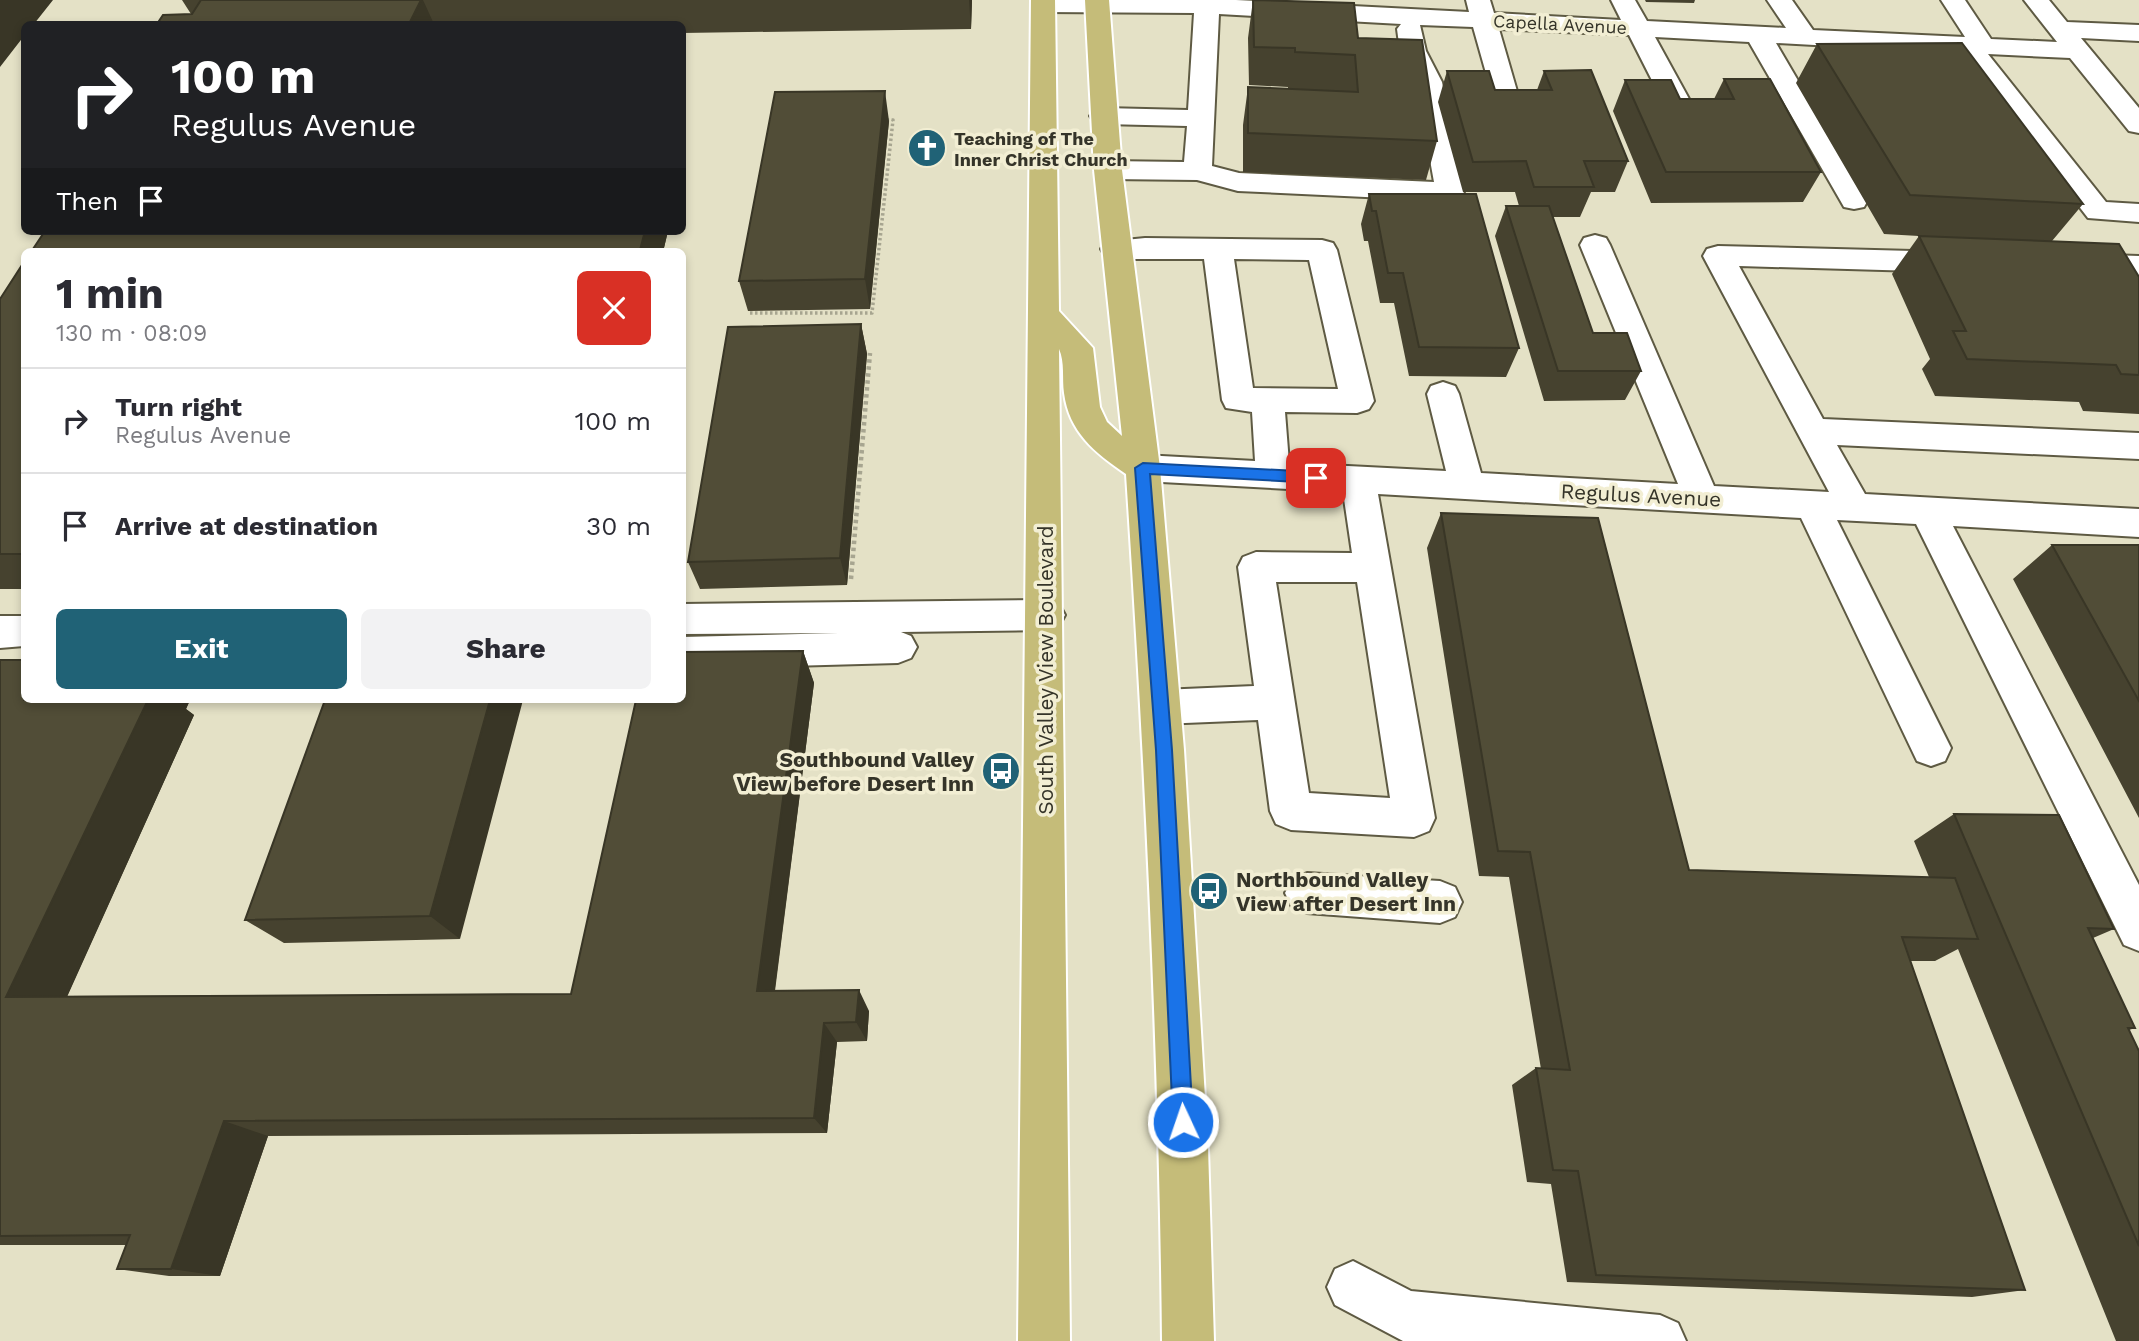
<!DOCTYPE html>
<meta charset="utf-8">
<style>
body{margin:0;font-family:"Work Sans",sans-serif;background:#f2f2f3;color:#2b2b33;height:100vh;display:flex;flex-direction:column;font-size:26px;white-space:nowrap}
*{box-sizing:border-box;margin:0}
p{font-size:23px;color:#7c7c81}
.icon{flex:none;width:38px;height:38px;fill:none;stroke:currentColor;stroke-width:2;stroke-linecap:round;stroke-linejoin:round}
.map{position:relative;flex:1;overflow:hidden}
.sheet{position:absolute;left:21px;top:248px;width:665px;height:455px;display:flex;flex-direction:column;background:#fff;border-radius:10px;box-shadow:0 4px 10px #0003}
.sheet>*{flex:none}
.banner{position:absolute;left:21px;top:21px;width:665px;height:214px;border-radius:10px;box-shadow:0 4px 10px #0003;background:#202124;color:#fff;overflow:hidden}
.pin{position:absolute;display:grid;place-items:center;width:60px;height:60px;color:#fff;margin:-30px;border-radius:14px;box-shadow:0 4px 10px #0006}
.me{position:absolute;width:77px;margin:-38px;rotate:357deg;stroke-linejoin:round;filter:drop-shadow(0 0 5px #0008)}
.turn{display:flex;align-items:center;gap:24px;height:147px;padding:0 35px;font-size:32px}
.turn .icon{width:91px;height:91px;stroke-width:2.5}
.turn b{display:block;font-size:49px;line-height:60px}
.then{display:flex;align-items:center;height:66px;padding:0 35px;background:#0003;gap:14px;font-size:26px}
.round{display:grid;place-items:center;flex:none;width:74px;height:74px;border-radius:10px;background:#f2f2f3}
.head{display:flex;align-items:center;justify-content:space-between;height:119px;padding:0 35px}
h1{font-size:42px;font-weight:700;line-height:52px}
.button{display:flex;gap:14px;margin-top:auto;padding:14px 35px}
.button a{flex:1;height:80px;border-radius:10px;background:#206276;color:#fff;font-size:28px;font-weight:700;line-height:80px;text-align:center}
.button a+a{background:#f2f2f3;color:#2b2b33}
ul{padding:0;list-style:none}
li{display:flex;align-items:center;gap:21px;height:105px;padding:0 35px;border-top:2px solid #e1e1e2}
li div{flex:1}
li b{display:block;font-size:26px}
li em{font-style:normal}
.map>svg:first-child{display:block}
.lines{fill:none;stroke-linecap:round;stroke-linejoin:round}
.minor-casing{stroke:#5e5a43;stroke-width:4}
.major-casing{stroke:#fff;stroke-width:4}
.path-far1{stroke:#a7a590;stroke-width:3.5;stroke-dasharray:2.5 2.5;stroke-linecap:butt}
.path{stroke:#a7a590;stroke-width:4.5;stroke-dasharray:3.5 3.5;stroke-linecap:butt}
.minor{fill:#fff;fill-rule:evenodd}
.major{fill:#c5bc79;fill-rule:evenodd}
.wall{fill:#46422f}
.shaded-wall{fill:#393626}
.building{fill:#514d37;stroke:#393626;stroke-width:2}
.route{fill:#1a73e8;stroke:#114b97;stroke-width:2}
.labels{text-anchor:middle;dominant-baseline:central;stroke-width:7;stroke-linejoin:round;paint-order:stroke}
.far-street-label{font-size:18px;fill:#353429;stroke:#f2eed3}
.far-poi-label{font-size:18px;font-weight:bold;fill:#353429;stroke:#f2eed3;text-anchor:start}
.street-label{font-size:21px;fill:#353429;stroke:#f2eed3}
.poi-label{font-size:21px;font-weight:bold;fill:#353429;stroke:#f2eed3;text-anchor:end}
</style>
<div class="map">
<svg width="2139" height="1341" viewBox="0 0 2139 1341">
<rect width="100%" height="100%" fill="#e4e1c6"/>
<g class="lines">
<defs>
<path id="minor" d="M1034 0H1236L1469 12 1466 0H1490L1494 13 1621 20 1611 0H1635L1647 21 1786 28 1767 0H1792L1813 30 1965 37 1941 0H1965L1991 39 2057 42 2024 0H2049L2067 22 2139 25V41L2081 38 2139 108V133L2129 131 2070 58 1988 54 2106 202 2139 204V222L2088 218 1960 53 1776 43 1868 200 1864 207 1854 209 1844 207 1840 200 1749 42 1655 37 1694 108 1690 114 1680 116 1670 114 1666 108 1629 35 1499 29 1521 105 1518 111 1508 113 1498 111 1495 105 1473 27 1420 25 1426 51 1442 82 1464 192 1460 198 1450 201 1238 191 1197 180 1108 179 1098 176 1094 170 1098 164 1108 161 1184 162 1187 126 1104 124 1094 122 1090 116 1094 110 1104 108 1188 110 1194 13 1043 12 1034 10 1031 5ZM1219 14 1401 24 1397 29 1400 51 1416 82 1434 182 1239 173 1212 166Z
M1595 235 1606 238 1610 245 1714 486 1829 492 1703 256 1707 249 1718 246 1952 252 1963 255 1967 262 1963 269 1952 272 1739 266 1823 419 2139 433V459L1837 445 1865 494 2139 509V537L1953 526 2139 885V951L2124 945 1916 524 1837 520 1951 748 1945 761 1931 766 1917 761 1801 518 1378 494 1435 818 1429 831 1414 837 1291 830 1276 824 1270 811 1258 720 1161 724 1147 719 1141 707 1147 695 1161 690 1254 686 1238 567 1243 557 1256 552 1352 553 1343 492 1143 481 1131 477 1126 468 1131 459 1143 455 1255 461 1252 412 1226 408 1222 400 1204 259H1116L1105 256 1101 249 1105 242 1145 238 1322 240 1333 243 1337 250 1374 401 1369 409 1357 413 1285 412 1289 463 1446 471 1427 394 1431 386 1443 382 1455 386 1459 394 1481 473 1678 484 1580 245 1584 238ZM1234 259 1309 260 1338 389 1253 388ZM1276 582H1357L1390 798 1309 793Z
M2079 254 2139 256V276L2079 274 2068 271 2064 264 2068 257Z
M1046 600 1059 604 1065 615 1059 626 1046 630 901 632 911 636 917 647 911 658 898 663 682 669V637L839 633 682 634V604Z
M0 616H24V646L0 648Z
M1307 873 1440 881 1455 887 1462 902 1455 917 1440 923 1307 913 1292 907 1285 893 1292 879Z
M1353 1261 1411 1291 1660 1315 1678 1323 1686 1341H1403L1335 1305 1327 1287 1335 1269Z"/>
<path id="major" d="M1031 0H1055L1059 311 1093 348 1100 407 1107 422 1122 436 1094 170 1085 0H1109L1122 170 1160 468 1184 750 1208 1148 1214 1341H1162C1159 1052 1145 763 1126 474 1095 453 1069 432 1064 393 1062 379 1065 362 1059 349L1070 1341H1018Z"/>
</defs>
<use href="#minor" class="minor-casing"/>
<use href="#major" class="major-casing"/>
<path class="path-far1" d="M750 313H872L893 120H885"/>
<path class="path" d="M851 579 870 353"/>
<use href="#minor" class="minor"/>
<use href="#major" class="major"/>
</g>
<path class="wall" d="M182 0H972L971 29 682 33V24H157L191 14Z
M1253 0 1358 38 1437 141 1426 180 1243 172V125L1248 87 1288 89V87L1249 85 1248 38Z
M1645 0H1695L1694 3 1646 2Z
M1817 44 2083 204 2052 241 2139 277V414L2083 411 2079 402 1935 396 1922 369 1930 359 1892 274 1919 236 1884 234 1796 83Z
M1447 71 1495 90H1537L1544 71 1628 161 1615 192H1591L1580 217H1553L1593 333 1641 371 1625 400 1544 401 1495 236 1506 206H1519L1515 192H1463L1438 102Z
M1724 79 1821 172 1803 202 1651 203 1613 111 1625 80 1680 99H1714Z
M889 121 870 309 748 311 739 281Z
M1369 194 1519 348 1506 377 1409 376 1394 303H1380L1368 241H1364L1361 224Z
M45 231H668L663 252H31Z
M24 262V589H0V299Z
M861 324 867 354 847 585 700 589 688 562Z
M1441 513 1689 870 1929 877 1914 841 1954 814 2114 929 2093 938 2135 1028 2129 1030 2139 1051V1341H2116L1958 949 1935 961H1910L2025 1290 1972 1297 1567 1282 1551 1184 1527 1182 1512 1085 1536 1068 1541 1069 1509 877 1479 876 1427 548Z
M2052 545H2139V818L2013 579Z
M803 651 814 683 775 991 869 1011 867 1041 837 1042 827 1133 268 1136 220 1276H169L117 1269 126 1245H0V660L24 700H190L186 709 194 715 67 996 571 994Z
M325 700 460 939 284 943 245 920Z"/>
<path class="shaded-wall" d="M0 0H53L34 24H24V36L0 67Z
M421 0H423L434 24H409Z
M969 0H972L971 29Z
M885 91 889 121 870 309 865 279Z
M682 144 686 155 682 170Z
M645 231H668L663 252H641L640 250Z
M861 324 867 354 847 585 840 558Z
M803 651 814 683 772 1011 757 991Z
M148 700H190L186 709 194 715 58 1017 6 997Z
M490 700H523L460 939 430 916Z
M859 990 869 1011 867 1041 856 1022Z
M824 1023 837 1042 827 1133 814 1118Z
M224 1121 268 1136 220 1276 171 1269Z"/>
<path class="building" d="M201 0H421L409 24H157L163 15 192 14Z
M1253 0 1354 3 1358 38 1422 40 1437 141 1248 133V87L1358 92 1355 55 1295 52V48L1254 47Z
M1962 43 2083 204 1910 195 1817 44Z
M1591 70 1628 161H1584L1594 187H1534L1526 161 1473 162 1447 71H1489L1495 90H1552L1544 71Z
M1724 79H1770L1821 172H1666L1625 80H1671L1680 99H1734Z
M885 91 865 279 739 281 775 92Z
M1369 194H1476L1519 348 1419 347 1403 273H1388L1376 211H1372Z
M1506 206H1549L1593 333H1627L1641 371H1558Z
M45 231H645L640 250 535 252H31Z
M1919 236 2119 244 2139 277V375L2121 374 2116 365 1967 359 1953 331H1966Z
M24 262V554H0V299Z
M861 324 840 558 688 562 728 327Z
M1441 513 1598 518 1689 870 1955 878 1978 939 1902 937 2025 1290 1596 1275 1578 1171 1553 1170 1536 1068 1570 1070 1530 852 1498 851Z
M2052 545H2139V701Z
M803 651 757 991 859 990 856 1022 824 1023 814 1118 224 1121 171 1269H117L130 1235 0 1236V660H24V700H148L6 997 571 994 636 700H682V652Z
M325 700H490L430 916 245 920Z
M1954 814 2059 815 2114 929 2088 928 2135 1028H2128L2139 1051V1246Z"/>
<path class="route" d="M1143 463 1316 472 1323 478 1316 483 1150 474 1172 750 1193 1122 1190 1129 1183 1131 1176 1129 1173 1122 1156 750 1135 468Z"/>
<defs>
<symbol id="church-disc" viewBox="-11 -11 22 22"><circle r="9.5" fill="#206276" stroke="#f2eed3"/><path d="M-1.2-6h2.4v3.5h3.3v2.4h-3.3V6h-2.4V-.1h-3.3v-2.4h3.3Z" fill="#fff"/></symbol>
<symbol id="bus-disc" viewBox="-11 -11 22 22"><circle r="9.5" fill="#206276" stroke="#f2eed3"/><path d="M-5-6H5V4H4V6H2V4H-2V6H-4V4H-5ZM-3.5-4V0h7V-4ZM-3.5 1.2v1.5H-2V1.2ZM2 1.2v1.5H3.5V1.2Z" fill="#fff"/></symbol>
</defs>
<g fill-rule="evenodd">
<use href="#church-disc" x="905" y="126" width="44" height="44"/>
<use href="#bus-disc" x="979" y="749" width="44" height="44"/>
<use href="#bus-disc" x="1187" y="869" width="44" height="44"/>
</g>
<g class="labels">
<g class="far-street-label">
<text transform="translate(1560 24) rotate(3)">Capella Avenue</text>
</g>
<g class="far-poi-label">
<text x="954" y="138">Teaching of The<tspan x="954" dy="21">Inner Christ Church</tspan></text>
</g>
<g class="street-label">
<text transform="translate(1641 495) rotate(3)">Regulus Avenue</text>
<text transform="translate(1045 670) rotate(-90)">South Valley View Boulevard</text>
</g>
<g class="poi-label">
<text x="974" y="759">Southbound Valley<tspan x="974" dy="24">View before Desert Inn</tspan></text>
<text x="1236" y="879" text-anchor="start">Northbound Valley<tspan x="1236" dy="24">View after Desert Inn</tspan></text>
</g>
</g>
</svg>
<div class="pin" style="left:1316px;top:478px;background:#d93025"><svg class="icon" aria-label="arrive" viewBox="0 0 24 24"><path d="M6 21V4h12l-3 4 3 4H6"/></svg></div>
<svg class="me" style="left:1183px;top:1122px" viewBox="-20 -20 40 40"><circle r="17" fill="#1a73e8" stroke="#fff" stroke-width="3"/><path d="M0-11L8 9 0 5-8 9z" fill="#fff"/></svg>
<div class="banner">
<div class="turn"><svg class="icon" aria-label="right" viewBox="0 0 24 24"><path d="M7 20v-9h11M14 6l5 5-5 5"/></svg><div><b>100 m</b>Regulus Avenue</div></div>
<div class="then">Then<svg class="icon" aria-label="arrive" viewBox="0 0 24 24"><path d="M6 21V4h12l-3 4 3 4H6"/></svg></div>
</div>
<section class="sheet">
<div class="head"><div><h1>1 min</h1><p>130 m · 08:09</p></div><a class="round" style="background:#d93025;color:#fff"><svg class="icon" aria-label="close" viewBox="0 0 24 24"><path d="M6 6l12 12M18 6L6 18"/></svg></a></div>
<ul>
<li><svg class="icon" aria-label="right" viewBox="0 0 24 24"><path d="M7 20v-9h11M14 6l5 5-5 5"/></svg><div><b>Turn right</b><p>Regulus Avenue</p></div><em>100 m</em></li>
<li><svg class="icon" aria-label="arrive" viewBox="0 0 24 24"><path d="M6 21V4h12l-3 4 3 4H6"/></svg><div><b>Arrive at destination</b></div><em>30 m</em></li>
</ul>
<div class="button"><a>Exit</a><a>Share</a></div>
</section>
</div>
